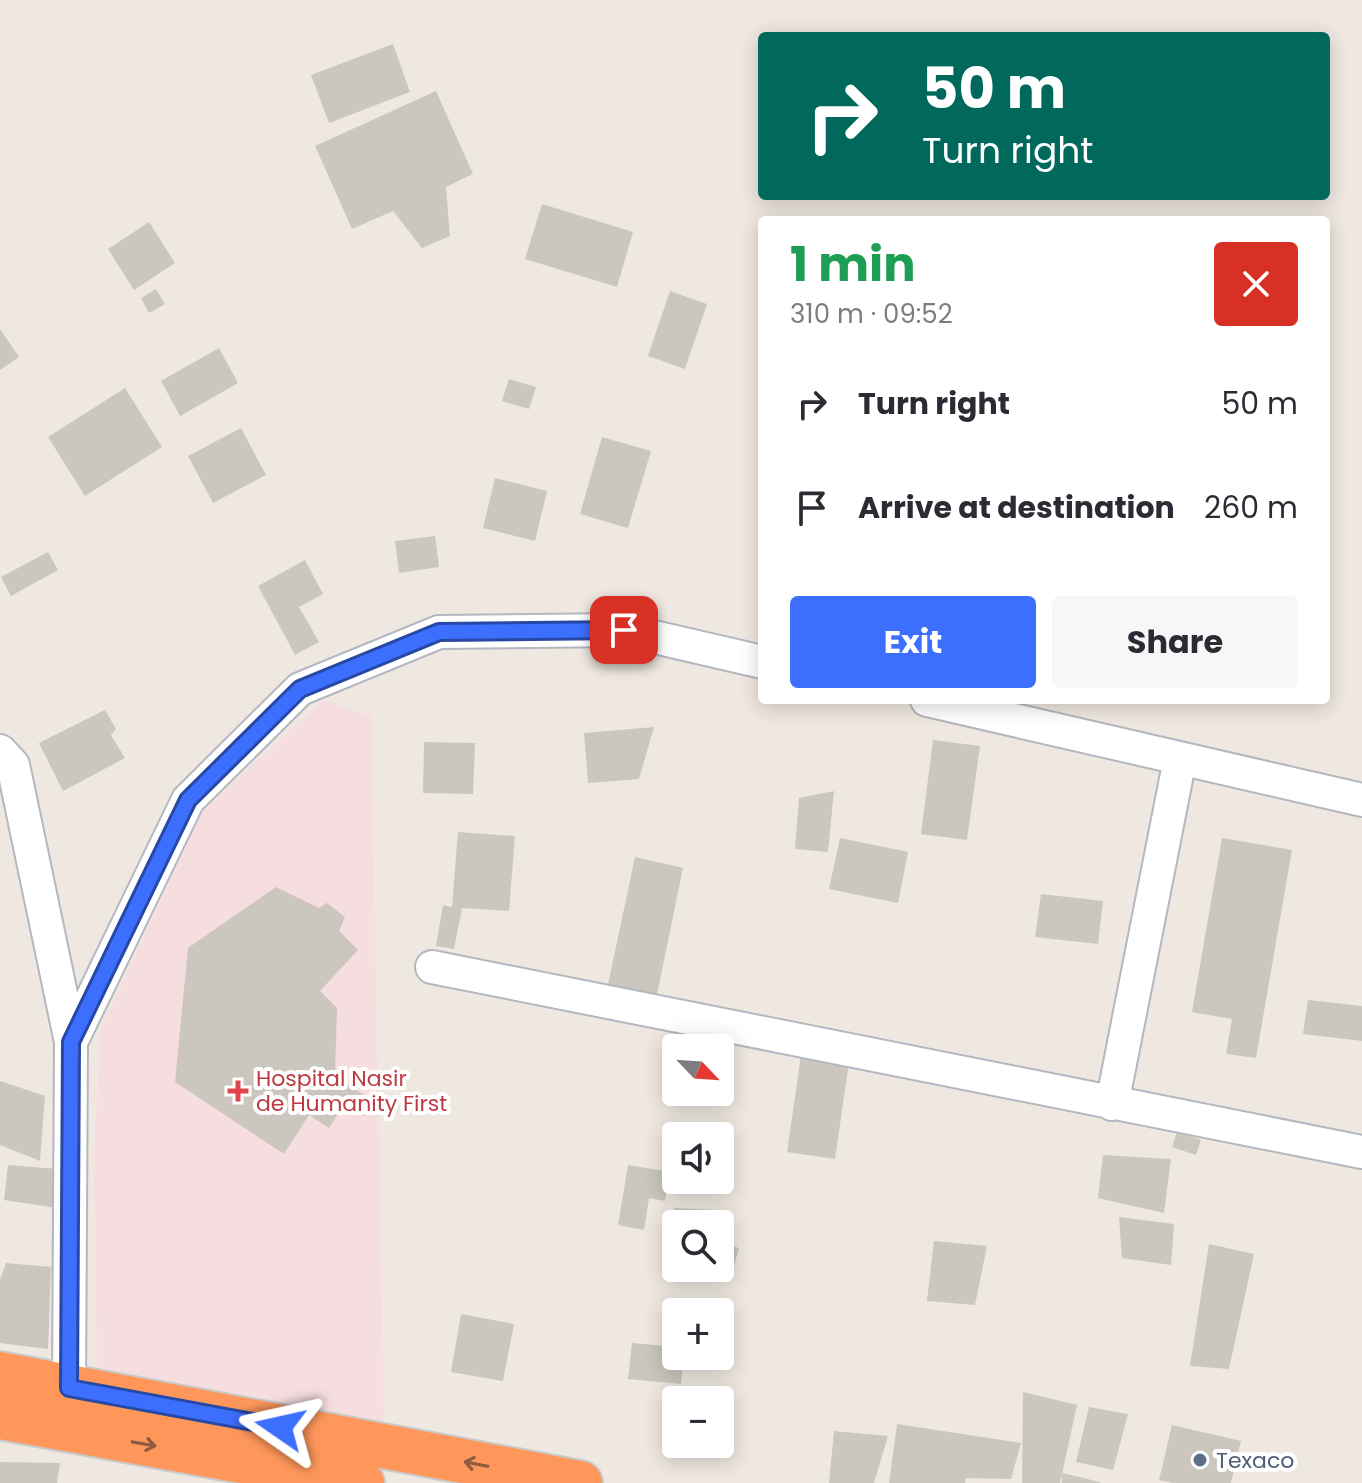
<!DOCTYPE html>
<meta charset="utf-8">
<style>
body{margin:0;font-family:Poppins,sans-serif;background:#f7f7f7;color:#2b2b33;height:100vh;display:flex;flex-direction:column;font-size:30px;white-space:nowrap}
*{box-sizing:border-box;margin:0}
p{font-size:26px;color:#7c7c81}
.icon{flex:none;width:44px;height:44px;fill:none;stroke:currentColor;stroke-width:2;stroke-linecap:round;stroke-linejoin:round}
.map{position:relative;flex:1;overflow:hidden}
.sheet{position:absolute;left:758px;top:216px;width:572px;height:488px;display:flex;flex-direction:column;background:#fff;border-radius:8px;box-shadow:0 4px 20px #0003}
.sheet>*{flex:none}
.top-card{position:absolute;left:758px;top:32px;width:572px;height:168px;border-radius:8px;box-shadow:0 4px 20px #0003;background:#00695c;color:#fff;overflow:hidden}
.needle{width:52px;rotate:115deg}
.controls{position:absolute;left:662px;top:1034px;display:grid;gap:16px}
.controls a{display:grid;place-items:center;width:72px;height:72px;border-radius:8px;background:#fff;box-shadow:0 4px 20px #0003;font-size:40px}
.pin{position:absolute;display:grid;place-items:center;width:68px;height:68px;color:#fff;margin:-34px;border-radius:16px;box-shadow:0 4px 12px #0006}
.me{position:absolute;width:88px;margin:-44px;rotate:281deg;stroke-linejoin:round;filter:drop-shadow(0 0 6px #0008)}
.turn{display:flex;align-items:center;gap:28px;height:168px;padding:0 32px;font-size:36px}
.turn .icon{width:104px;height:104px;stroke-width:2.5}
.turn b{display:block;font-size:56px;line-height:68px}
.round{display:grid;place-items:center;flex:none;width:84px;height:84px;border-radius:8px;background:#f7f7f7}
.headline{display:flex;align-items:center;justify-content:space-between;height:136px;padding:0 32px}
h1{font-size:48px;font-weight:700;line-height:60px;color:#1e9e55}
.cta{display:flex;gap:16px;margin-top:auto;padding:16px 32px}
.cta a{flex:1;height:92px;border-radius:8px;background:#3d6fff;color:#fff;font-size:32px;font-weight:700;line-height:92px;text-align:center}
.cta a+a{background:#f7f7f7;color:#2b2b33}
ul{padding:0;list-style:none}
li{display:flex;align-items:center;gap:24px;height:104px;padding:0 32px}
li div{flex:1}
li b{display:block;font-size:30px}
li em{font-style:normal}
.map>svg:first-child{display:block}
.medical{fill:#f6dde0}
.building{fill:#cbc6be}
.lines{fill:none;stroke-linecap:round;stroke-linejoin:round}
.minor-casing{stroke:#b4b7c1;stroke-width:36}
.highway-casing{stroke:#c9c9c9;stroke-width:48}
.minor{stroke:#fff;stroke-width:32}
.highway{stroke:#ff975b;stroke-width:44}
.oneway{stroke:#8c5d42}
.route-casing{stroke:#2848a6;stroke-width:20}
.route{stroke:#3d6fff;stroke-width:14}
.health-dot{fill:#e0444e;stroke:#fff;stroke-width:3}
.service-dot{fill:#5c6f8a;stroke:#fff;stroke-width:3}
.labels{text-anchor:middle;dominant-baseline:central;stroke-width:8;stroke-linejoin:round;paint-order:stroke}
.health-label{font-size:22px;fill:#be3a42;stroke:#fff;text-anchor:start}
.service-label{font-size:22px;fill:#4e5e75;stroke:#fff;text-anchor:start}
</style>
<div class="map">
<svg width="1362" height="1483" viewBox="0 0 1362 1483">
<rect width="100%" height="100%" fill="#efe8e0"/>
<path class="medical" d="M323 700 371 716 384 1425 97 1372 94 1154 101 1029 202 812Z"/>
<path class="building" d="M393 44 410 92 329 123 311 75Z
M436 91 473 174 446 187 450 236 422 248 393 211 352 229 315 146Z
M542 204 633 232 617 287 525 259Z
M149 222 175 263 134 290 108 249Z
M156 289 165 304 149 313 141 298Z
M670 291 707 304 685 369 648 356Z
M0 329 19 357 0 370Z
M219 348 238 383 180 416 161 381Z
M509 379 536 387 529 409 502 401Z
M125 388 162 447 85 496 48 437Z
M241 428 266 475 213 503 188 456Z
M602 437 651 451 628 528 580 514Z
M495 478 547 491 535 541 483 528Z
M435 536 439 567 399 573 395 541Z
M48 552 58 570 11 596 1 577Z
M305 560 323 594 299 607 319 642 295 655 258 586Z
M105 710 116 729 111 735 125 758 63 791 39 743Z
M654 727 639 779 588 783 584 733Z
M933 740 980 746 967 840 921 834Z
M424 742 475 743 473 794 423 793Z
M834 791 828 852 795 849 799 798Z
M458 832 515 836 509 911 462 908 454 949 436 946 443 905 452 907Z
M840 838 908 852 898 903 829 889Z
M1222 838 1292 850 1256 1058 1226 1054 1232 1019 1192 1012Z
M635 857 683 868 655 1004 606 994Z
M276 887 319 908 327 903 345 917 339 931 358 950 320 991 337 1008 335 1076 373 1101 363 1116 344 1104 329 1128 309 1115 284 1154 175 1082 188 948Z
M1041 894 1103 901 1098 944 1035 937Z
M1308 1000 1362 1006V1041L1303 1034Z
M801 1055 849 1062 835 1159 787 1152Z
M0 1081 45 1096 40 1161 0 1145Z
M1177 1132 1201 1140 1196 1155 1172 1147Z
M1103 1155 1171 1159 1164 1213 1098 1198Z
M8 1165 58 1169 57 1208 4 1200Z
M628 1165 670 1172 665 1201 649 1198 644 1230 618 1225Z
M674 1208 715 1210V1224H676V1260H671Z
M1119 1217 1174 1224 1171 1265 1122 1258Z
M934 1241 987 1246 975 1305 927 1301Z
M720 1243 739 1248 734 1266 720 1262Z
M1209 1244 1254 1254 1229 1369 1190 1366Z
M6 1263 51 1267 48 1349 0 1343V1280Z
M461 1314 514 1324 503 1381 451 1372Z
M632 1343 676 1347V1356H684L681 1384 628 1379Z
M1023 1392 1077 1405 1060 1483H1022Z
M1089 1407 1128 1414 1113 1470 1076 1462Z
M897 1424 1021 1443 1011 1479 966 1478 965 1483H889Z
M1172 1425 1241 1441 1231 1483H1173L1159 1480Z
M834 1431 888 1436 874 1483H829Z
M0 1462 60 1463 57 1483H0Z
M1062 1473 1100 1482V1483H1062Z"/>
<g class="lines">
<defs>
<path id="minor" d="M927 700 1362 800
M0 751 13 765 71 1042 69 1388
M432 967 1362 1152
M71 1042 188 800 300 689 439 632 624 630 762 662
M1112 1104 1180 759"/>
<path id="highway" d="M0 1374 580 1483
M0 1417 362 1483"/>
</defs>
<use href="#minor" class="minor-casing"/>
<use href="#highway" class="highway-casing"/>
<use href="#minor" class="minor"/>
<use href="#highway" class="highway"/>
</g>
<defs><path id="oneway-shaft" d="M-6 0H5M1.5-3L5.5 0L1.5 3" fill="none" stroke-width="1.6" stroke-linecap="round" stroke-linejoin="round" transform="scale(2)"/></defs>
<g class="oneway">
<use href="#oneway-shaft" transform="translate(144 1444) rotate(10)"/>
<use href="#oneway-shaft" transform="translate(476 1464) rotate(-169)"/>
</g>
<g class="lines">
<defs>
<path id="route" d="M280 1427 69 1388 71 1042 188 800 300 689 439 632 624 630"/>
</defs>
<use href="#route" class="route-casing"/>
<use href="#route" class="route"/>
</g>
<path class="health-dot" d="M234 1079h8v8h8v8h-8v8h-8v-8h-8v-8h8z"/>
<circle class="service-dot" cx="1200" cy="1460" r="8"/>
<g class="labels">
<g class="health-label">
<text x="256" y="1078">Hospital Nasir<tspan x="256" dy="25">de Humanity First</tspan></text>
</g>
<g class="service-label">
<text x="1216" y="1460">Texaco</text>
</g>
</g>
</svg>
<div class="controls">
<a><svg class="needle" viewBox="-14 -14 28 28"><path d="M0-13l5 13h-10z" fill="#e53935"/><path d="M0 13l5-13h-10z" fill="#7c7c81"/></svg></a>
<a><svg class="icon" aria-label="sound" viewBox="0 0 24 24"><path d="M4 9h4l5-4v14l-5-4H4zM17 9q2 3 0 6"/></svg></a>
<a><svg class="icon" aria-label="search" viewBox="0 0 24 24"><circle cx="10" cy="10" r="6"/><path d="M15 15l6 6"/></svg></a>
<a>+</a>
<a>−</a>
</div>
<div class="pin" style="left:624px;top:630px;background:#d93025"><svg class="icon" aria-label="arrive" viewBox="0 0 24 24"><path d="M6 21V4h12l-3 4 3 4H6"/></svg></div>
<svg class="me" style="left:280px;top:1427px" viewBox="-20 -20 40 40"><path d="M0-17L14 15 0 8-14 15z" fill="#3d6fff" stroke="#fff" stroke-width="4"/></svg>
<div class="top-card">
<div class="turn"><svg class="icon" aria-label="right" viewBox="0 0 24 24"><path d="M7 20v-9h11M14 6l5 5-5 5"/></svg><div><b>50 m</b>Turn right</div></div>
</div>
<section class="sheet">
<div class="headline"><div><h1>1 min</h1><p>310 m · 09:52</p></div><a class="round" style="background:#d93025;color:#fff"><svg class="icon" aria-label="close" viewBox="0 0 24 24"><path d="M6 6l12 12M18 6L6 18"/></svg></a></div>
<ul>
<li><svg class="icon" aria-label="right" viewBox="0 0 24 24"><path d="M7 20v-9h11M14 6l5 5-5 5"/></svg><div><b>Turn right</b></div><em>50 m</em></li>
<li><svg class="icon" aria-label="arrive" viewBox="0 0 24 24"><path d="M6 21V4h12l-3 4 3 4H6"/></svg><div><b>Arrive at destination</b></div><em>260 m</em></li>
</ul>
<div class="cta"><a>Exit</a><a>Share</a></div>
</section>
</div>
